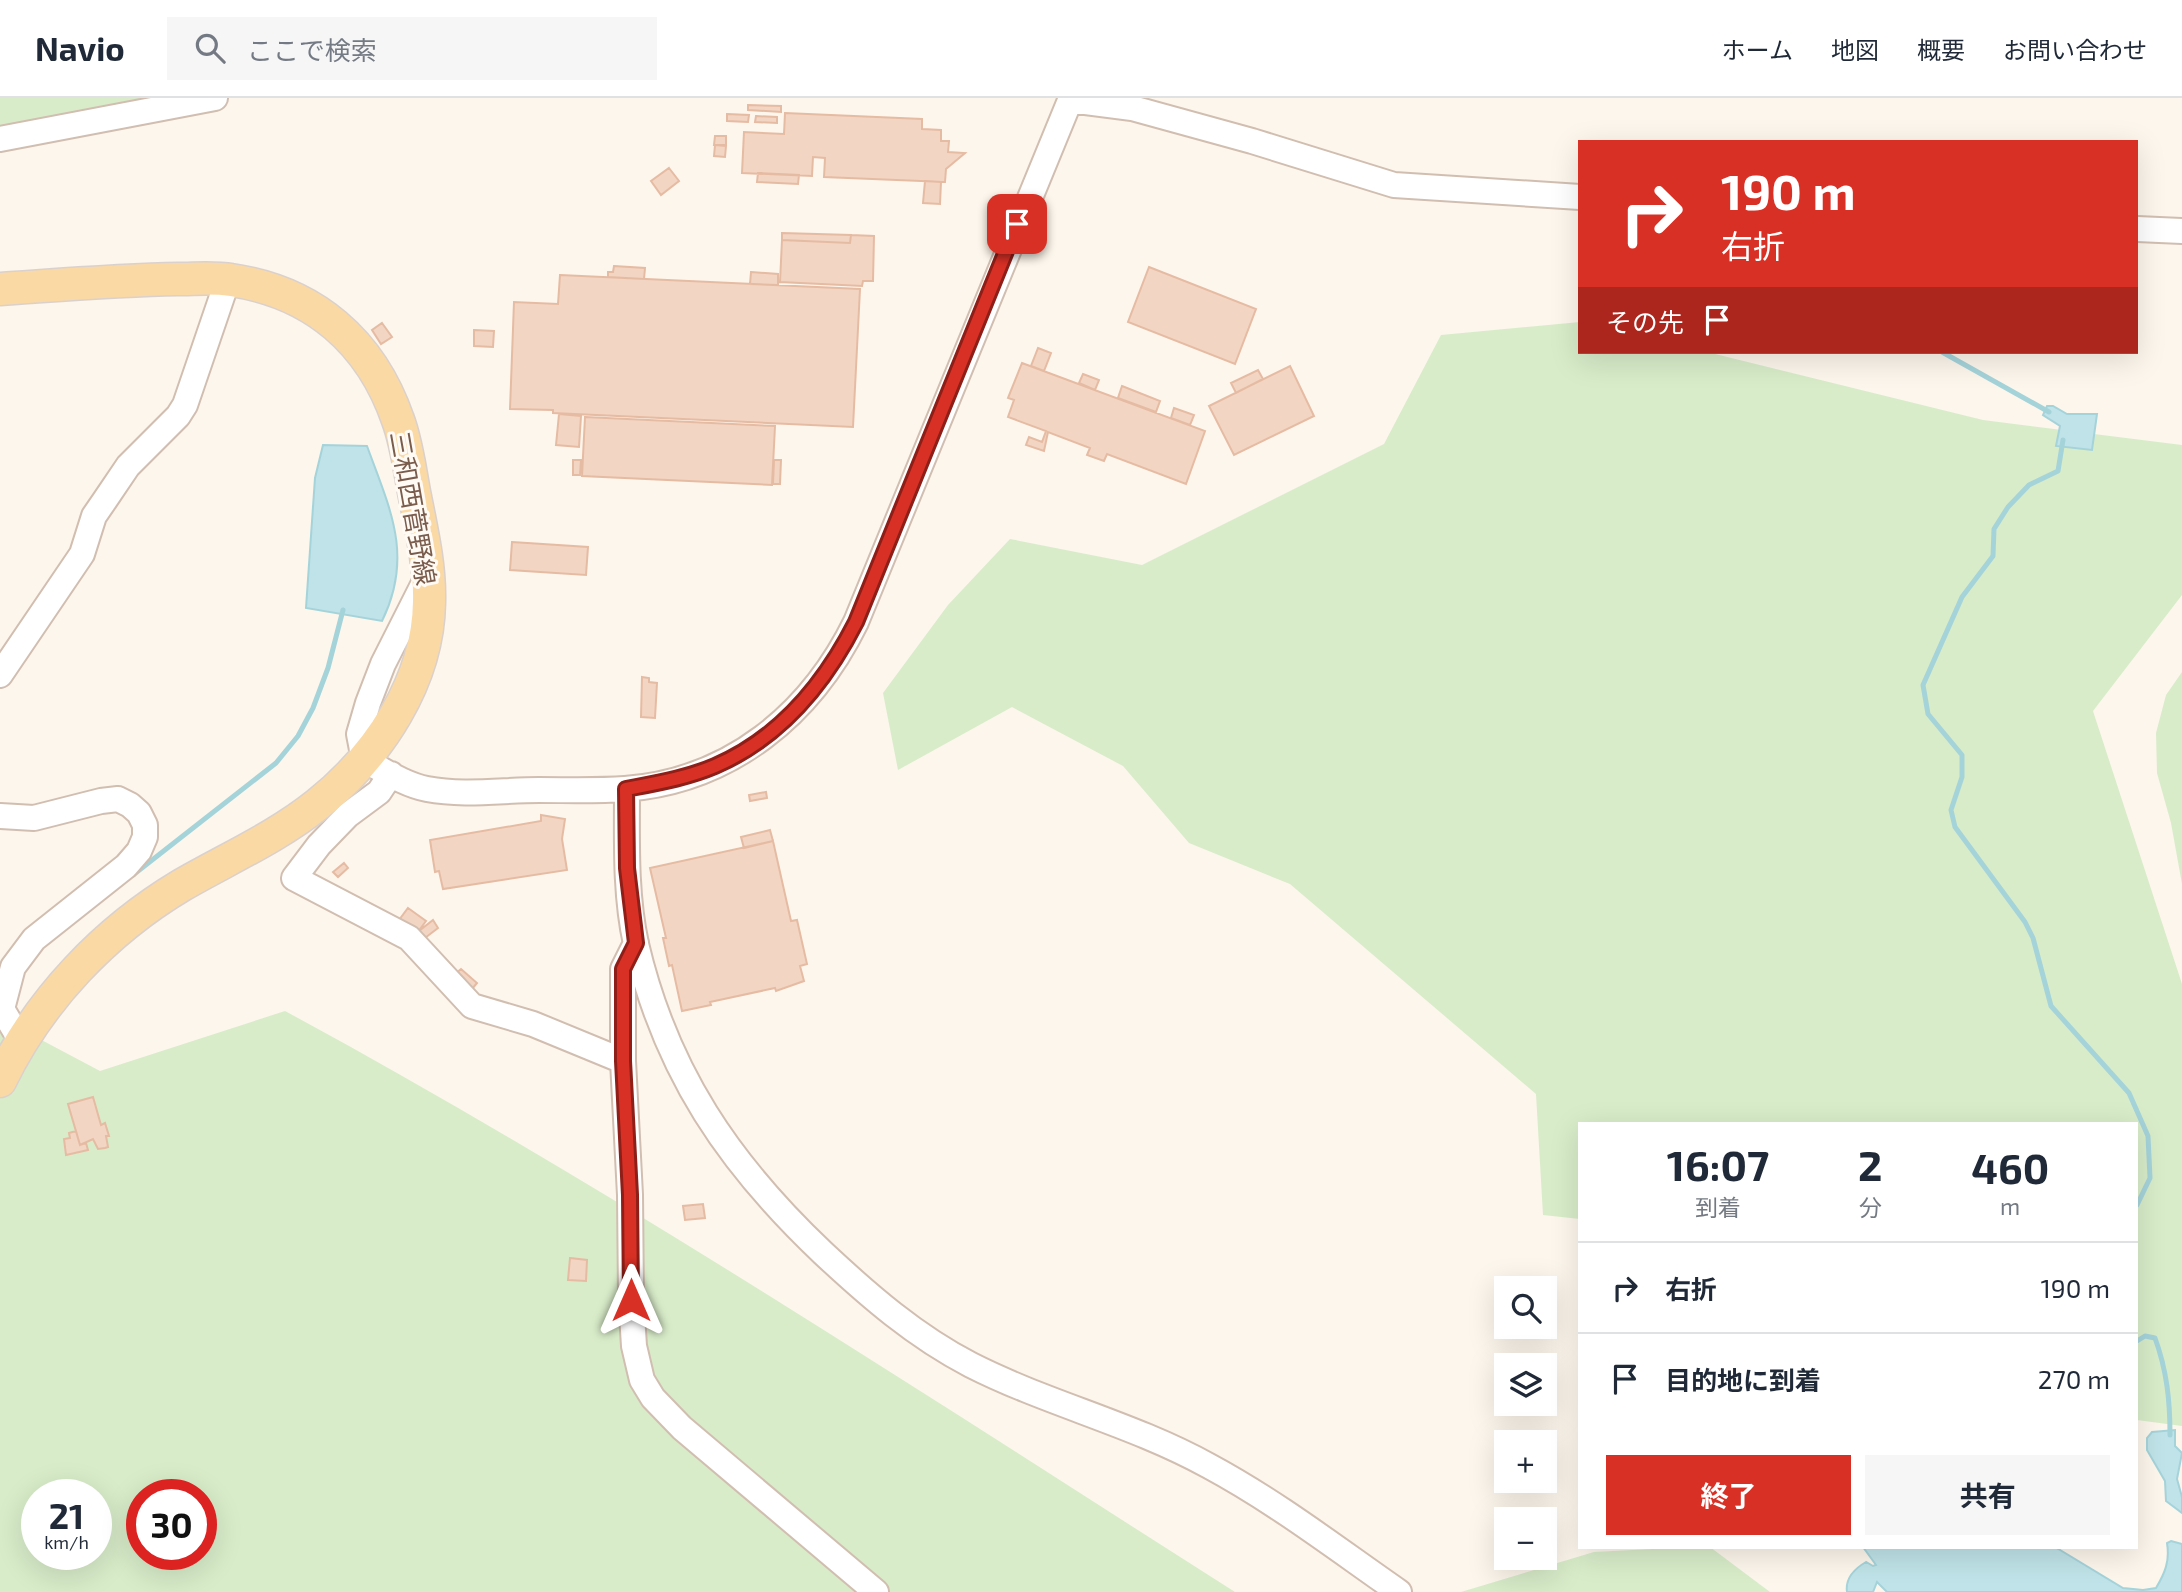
<!DOCTYPE html>
<html lang="ja">
<meta charset="utf-8">
<style>
body{margin:0;font-family:"Exo 2","Noto Sans JP",sans-serif;background:#f6f6f7;color:#1f2937;height:100vh;display:flex;flex-direction:column;font-size:26px;white-space:nowrap}
*{box-sizing:border-box;margin:0}
p{font-size:23px;color:#747a83}
.icon{flex:none;width:38px;height:38px;fill:none;stroke:currentColor;stroke-width:2;stroke-linecap:round;stroke-linejoin:round}
.map{position:relative;flex:1;overflow:hidden}
.side{position:absolute;left:1578px;top:1024px;width:560px;height:427px;display:flex;flex-direction:column;background:#fff;border-radius:0px;box-shadow:0 7px 28px #0002}
.side>*{flex:none}
.banner{position:absolute;left:1578px;top:42px;width:560px;height:214px;border-radius:0px;box-shadow:0 7px 28px #0002;background:#d93025;color:#fff;overflow:hidden}
.buttons{position:absolute;left:1494px;top:1178px;display:grid;gap:14px}
.buttons a{display:grid;place-items:center;width:63px;height:63px;border-radius:0px;background:#fff;box-shadow:0 7px 28px #0002;font-size:35px}
.speed{position:absolute;left:21px;top:1381px;display:flex;gap:14px;font-size:35px;font-weight:700;text-align:center}
.speed>*{display:grid;place-content:center;width:91px;height:91px;border-radius:50%;background:#fff;box-shadow:0 7px 28px #0002;line-height:1}
.speed small{font-size:18px;font-weight:400}
.speed .limit{border:10px solid #d22;background:#fff;color:#111}
.pin{position:absolute;display:grid;place-items:center;width:60px;height:60px;color:#fff;margin:-30px;border-radius:14px;box-shadow:0 4px 10px #0006}
.me{position:absolute;width:77px;margin:-38px;rotate:0deg;stroke-linejoin:round;filter:drop-shadow(0 0 5px #0008)}
.turn{display:flex;align-items:center;gap:24px;height:147px;padding:0 28px;font-size:32px}
.turn .icon{width:91px;height:91px;stroke-width:2.5}
.turn b{display:block;font-size:49px;line-height:60px}
.then{display:flex;align-items:center;height:66px;padding:0 28px;background:#0003;gap:14px;font-size:26px}
.eta{display:flex;justify-content:space-evenly;align-items:center;height:119px;text-align:center}
.eta b{font-size:42px;font-weight:700;line-height:49px}
.cta{display:flex;gap:14px;margin-top:auto;padding:14px 28px}
.cta a{flex:1;height:80px;border-radius:0px;background:#d93025;color:#fff;font-size:28px;font-weight:700;line-height:80px;text-align:center}
.cta a+a{background:#f6f6f7;color:#1f2937}
ul{padding:0;list-style:none}
li{display:flex;align-items:center;gap:21px;height:91px;padding:0 28px;border-top:2px solid #e0e1e3}
li div{flex:1}
li b{display:block;font-size:26px}
li em{font-style:normal}
header{display:flex;align-items:center;gap:42px;box-sizing:border-box;height:98px;padding:0 35px;background:#fff;border-bottom:2px solid #e0e1e3}
header strong{font-size:33px}
nav{display:flex;gap:38px;margin-inline-start:auto;font-size:24px}
.search{width:490px;height:63px;background:#f6f6f7;display:flex;align-items:center;gap:18px;box-sizing:border-box;padding:0 24px;border-radius:0px;color:#747a83;font-size:26px}
.map>svg:first-child{display:block}
.green{fill:#d8ecc9;fill-rule:evenodd}
.water{fill:#bfe3e8;stroke:#a5d3da;stroke-width:2}
.lines{fill:none;stroke-linecap:round;stroke-linejoin:round}
.stream{stroke:#a5d3da;stroke-width:5}
.building{fill:#f3d5c3;stroke:#e6bba3;stroke-width:2}
.minor-casing{stroke:#d1beb0;stroke-width:28}
.major-casing{stroke:#dad1cd;stroke-width:35}
.minor{stroke:#fff;stroke-width:24}
.major{stroke:#fbd9a5;stroke-width:32}
.route-casing{stroke:#8d1f18;stroke-width:18}
.route{stroke:#d93025;stroke-width:12}
.labels{text-anchor:middle;dominant-baseline:central;stroke-width:6;stroke-linejoin:round;paint-order:stroke}
.street-label{font-size:26px;fill:#7a5c4d;stroke:#fffaf3}
</style>
<header>
<strong>Navio</strong>
<div class="search"><svg class="icon" aria-label="search" viewBox="0 0 24 24"><circle cx="10" cy="10" r="6"/><path d="M15 15l6 6"/></svg>ここで検索</div>
<nav><a>ホーム</a><a>地図</a><a>概要</a><a>お問い合わせ</a></nav>
</header>
<div class="map">
<svg width="2182" height="1494" viewBox="0 0 2182 1494">
<rect width="100%" height="100%" fill="#fdf6ec"/>
<path class="green" d="M0 0H165L0 32Z
M1580 224V254H1707L1983 322 2182 347V497L2093 613 2182 886V1328L2137 1322V1026H1580V1121L1543 1117 1536 996 1290 786 1189 745 1123 668 1012 609 898 672 883 595 948 507 1010 441 1142 467 1384 346 1441 237Z
M2182 574V786L2171 725 2157 675 2156 635 2166 597Z
M285 913C612 1090 922 1295 1235 1494H0V920L100 973ZM37 1396H96V1456H37ZM142 1396H201V1456H142Z
M1691 1449H1710L1770 1494H1461L1594 1454Z"/>
<path class="water" d="M2047 308H2053L2067 316H2097L2092 352 2056 348 2060 328 2043 317Z
M323 347 367 348C390 411 414 458 382 523L306 510 315 380Z
M2175 1332V1348L2182 1355 2177 1381 2182 1399V1415L2166 1403 2165 1383 2147 1352V1340L2152 1334Z
M2171 1443 2182 1446V1494H1887L1877 1484 1873 1494H1847C1845 1480 1854 1471 1866 1464L1873 1468 1876 1467 1863 1449H2055L2123 1490 2143 1492 2156 1490C2165 1475 2170 1463 2167 1445Z"/>
<g class="lines">
<path class="stream" d="M1942 254 2049 314
M2063 342 2058 373 2029 387 2008 409 1994 431 1993 458 1962 499 1923 587 1928 616 1962 657V679L1951 712 1955 729 2025 824 2033 840 2051 908 2129 995 2148 1038 2150 1080 2137 1107
M133 777 276 665 298 638 313 610 328 570 343 512
M2137 1243 2145 1238 2155 1240C2167 1273 2170 1303 2170 1337"/>
</g>
<path class="building" d="M748 7 781 8V14L748 12Z
M785 15 922 21V31L941 32V43H949L948 54 965 55 946 71 945 84 824 79 825 60 813 59 812 78 742 75 744 34 784 36Z
M727 16 749 17 748 24 727 23Z
M756 18 777 19V25L755 24Z
M715 38H726V47H714Z
M715 47 726 48 725 59 714 58Z
M669 70 679 83 661 97 651 83Z
M758 75 799 77 798 86 757 84Z
M925 83 941 84 940 106 923 105Z
M782 135 851 137 850 145 782 142Z
M851 137 874 138 873 183H863L862 188 780 184 782 142 850 145Z
M614 168 645 170 644 181 608 179V174H613Z
M1149 169 1256 211 1235 266 1128 224Z
M751 174 778 176V187L750 186Z
M560 177 860 191 853 329 553 315V312L510 311 514 204 558 206Z
M382 225 392 239 381 246 372 232Z
M474 232 494 233 493 249 474 248Z
M1038 250 1051 255 1044 273 1031 268Z
M1022 265 1205 333 1186 386 1107 356 1104 363 1087 357 1090 350 1048 334 1044 353 1026 347 1029 339 1042 344 1046 333 1008 319 1014 302 1008 300Z
M1290 268 1314 318 1234 357 1209 308Z
M1258 272 1263 281 1236 295 1231 285Z
M1083 276 1099 282 1095 292 1079 285Z
M1122 288 1160 303 1156 314 1118 300Z
M1174 310 1194 317 1190 327 1171 320Z
M559 316 581 318 579 349 556 347Z
M585 319 775 328 772 387 582 378Z
M573 362H581L580 377H573Z
M774 362H781L780 386H773Z
M512 444 588 449 586 477 510 472Z
M642 579 649 580V584L657 585 655 620 641 619Z
M766 694 767 700 750 703 749 697Z
M541 717 565 721 562 741 567 772 443 791 439 773 435 774 430 742 541 723Z
M770 732 773 743 744 750 741 739Z
M773 743 791 823 797 822 807 866 800 868 804 883 776 893 775 890 710 904 711 907 682 913 672 867 669 868 663 840H666L650 770Z
M344 765 348 770 338 779 333 774Z
M408 810 426 823 417 835 399 822Z
M433 822 438 830 425 840 419 833Z
M461 871 477 885 472 891 455 876Z
M93 999 101 1027 105 1025 109 1038H106L108 1049 105 1050 98 1051 93 1041 80 1047 68 1006Z
M76 1033 80 1047 86 1045 88 1052 66 1057 64 1041 70 1040 69 1035Z
M703 1106 705 1120 685 1122 683 1108Z
M570 1160 587 1162 586 1183 568 1182Z"/>
<g class="lines">
<defs>
<path id="minor" d="M1070 2 1132 10 1252 43 1394 87 1580 99
M0 41 215 0
M2137 131 2182 133
M428 477 383 566 368 605 359 636 364 662C383 672 405 687 427 691 463 698 503 692 539 692 568 692 597 693 625 691 731 683 811 616 856 524L1071 0
M0 577 82 456 94 418 105 402 128 368 178 318 185 307 228 181
M391 676 379 694 348 717 319 747 294 780 409 840 472 908 533 926 623 963
M627 691C627 742 625 796 636 846 666 974 729 1066 823 1155 869 1198 915 1238 971 1267 1048 1306 1133 1326 1209 1368 1276 1404 1337 1451 1399 1494
M0 718 34 720 101 703 118 701 130 707 139 715 145 727V739L139 753 126 768 34 841 13 869 2 911 21 943
M636 845 623 871V963L630 1097 631 1201 634 1248 642 1282 653 1300 682 1330 876 1494"/>
<path id="major" d="M0 191C59 187 119 182 178 181 195 181 214 179 231 182 314 194 371 244 398 322 407 346 410 374 415 399 422 434 430 469 429 504 428 583 379 657 318 706 277 739 227 761 182 787 105 833 39 902 0 983"/>
</defs>
<use href="#minor" class="minor-casing"/>
<use href="#major" class="major-casing"/>
<use href="#minor" class="minor"/>
<use href="#major" class="major"/>
</g>
<g class="lines">
<defs>
<path id="route" d="M631 1202 630 1097 623 963V871L636 845 627 770 626 691C657 685 687 680 715 668 780 640 825 585 856 524L1017 126"/>
</defs>
<use href="#route" class="route-casing"/>
<use href="#route" class="route"/>
</g>
<g class="labels">
<g class="street-label">
<text transform="translate(414 410) rotate(80)">三和西菅野線</text>
</g>
</g>
</svg>
<div class="buttons">
<a><svg class="icon" aria-label="search" viewBox="0 0 24 24"><circle cx="10" cy="10" r="6"/><path d="M15 15l6 6"/></svg></a>
<a><svg class="icon" aria-label="layers" viewBox="0 0 24 24"><path d="M12 4l9 5-9 5-9-5zM3 14l9 5 9-5"/></svg></a>
<a>+</a>
<a>−</a>
</div>
<div class="speed"><div>21<small>km/h</small></div><div class="limit">30</div></div>
<div class="pin" style="left:1017px;top:126px;background:#d93025"><svg class="icon" aria-label="arrive" viewBox="0 0 24 24"><path d="M6 21V4h12l-3 4 3 4H6"/></svg></div>
<svg class="me" style="left:631px;top:1202px" viewBox="-20 -20 40 40"><path d="M0-17L14 15 0 8-14 15z" fill="#d93025" stroke="#fff" stroke-width="4"/></svg>
<div class="banner">
<div class="turn"><svg class="icon" aria-label="right" viewBox="0 0 24 24"><path d="M7 20v-9h11M14 6l5 5-5 5"/></svg><div><b>190 m</b>右折</div></div>
<div class="then">その先<svg class="icon" aria-label="arrive" viewBox="0 0 24 24"><path d="M6 21V4h12l-3 4 3 4H6"/></svg></div>
</div>
<section class="side">
<div class="eta">
<div><b>16:07</b><p>到着</p></div>
<div><b>2</b><p>分</p></div>
<div><b>460</b><p>m</p></div>
</div>
<ul>
<li><svg class="icon" aria-label="right" viewBox="0 0 24 24"><path d="M7 20v-9h11M14 6l5 5-5 5"/></svg><div><b>右折</b></div><em>190 m</em></li>
<li><svg class="icon" aria-label="arrive" viewBox="0 0 24 24"><path d="M6 21V4h12l-3 4 3 4H6"/></svg><div><b>目的地に到着</b></div><em>270 m</em></li>
</ul>
<div class="cta"><a>終了</a><a>共有</a></div>
</section>
</div>
